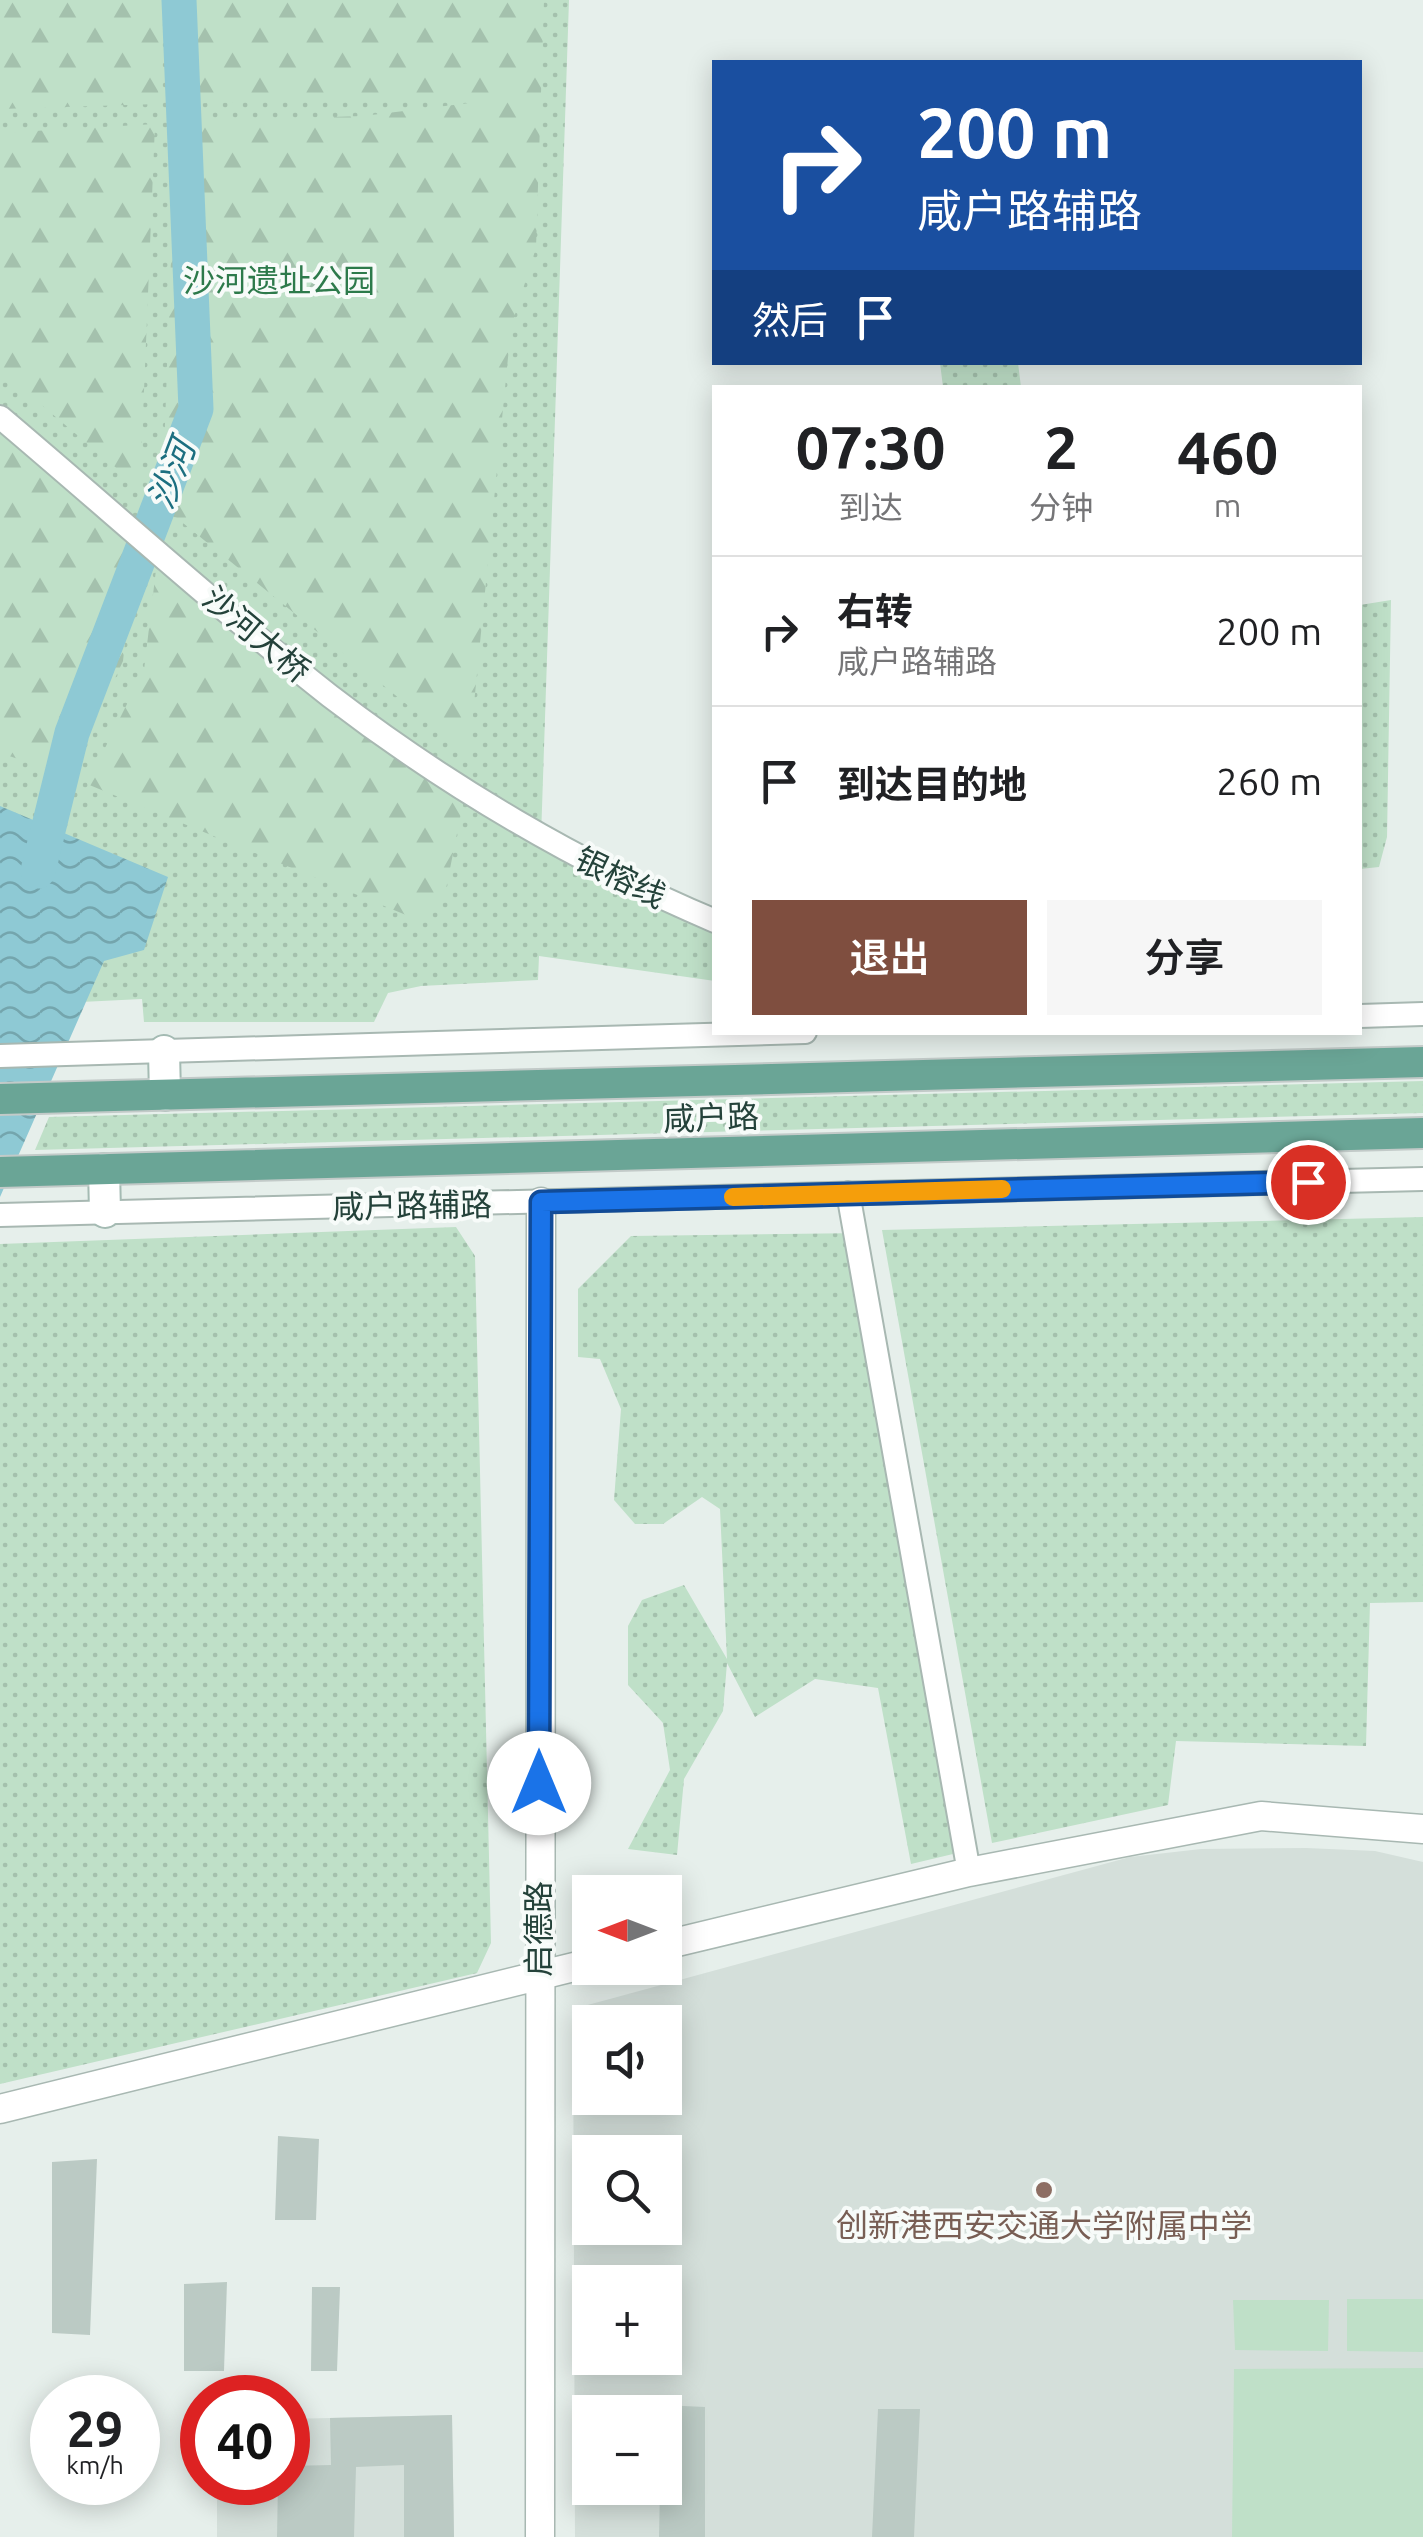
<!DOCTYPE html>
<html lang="zh">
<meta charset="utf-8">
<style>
body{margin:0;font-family:Ubuntu,"Noto Sans SC",sans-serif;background:#f6f6f6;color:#202124;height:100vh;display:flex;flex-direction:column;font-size:38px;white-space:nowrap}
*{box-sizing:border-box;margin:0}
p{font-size:32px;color:#757577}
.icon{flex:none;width:55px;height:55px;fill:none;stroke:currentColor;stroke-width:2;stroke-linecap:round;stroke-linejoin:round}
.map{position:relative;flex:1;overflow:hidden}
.sheet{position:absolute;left:712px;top:385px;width:650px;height:650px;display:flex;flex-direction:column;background:#fff;border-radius:0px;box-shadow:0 5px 25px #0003}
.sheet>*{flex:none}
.top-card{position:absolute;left:712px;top:60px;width:650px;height:305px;border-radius:0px;box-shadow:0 5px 25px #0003;background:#1a4fa0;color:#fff;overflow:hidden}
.needle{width:65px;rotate:270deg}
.tools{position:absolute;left:572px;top:1875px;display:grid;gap:20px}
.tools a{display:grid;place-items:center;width:110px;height:110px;border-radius:0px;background:#fff;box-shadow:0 5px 25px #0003;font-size:50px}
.speed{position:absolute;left:30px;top:2375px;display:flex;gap:20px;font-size:50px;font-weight:700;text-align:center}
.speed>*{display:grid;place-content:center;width:130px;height:130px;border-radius:50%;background:#fff;box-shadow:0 5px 25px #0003;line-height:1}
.speed small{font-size:25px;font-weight:400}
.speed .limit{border:15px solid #d22;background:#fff;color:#111}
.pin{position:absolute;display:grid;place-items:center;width:85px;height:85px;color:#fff;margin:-42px;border:5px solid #fff;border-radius:50%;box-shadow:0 2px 10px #0007}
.me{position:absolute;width:110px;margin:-55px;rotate:0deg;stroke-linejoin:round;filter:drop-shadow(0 0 8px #0008)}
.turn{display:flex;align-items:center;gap:35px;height:210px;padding:0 40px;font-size:45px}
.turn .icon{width:130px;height:130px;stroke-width:2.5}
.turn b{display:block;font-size:70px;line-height:85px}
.then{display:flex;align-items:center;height:95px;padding:0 40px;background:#0003;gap:20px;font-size:38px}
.eta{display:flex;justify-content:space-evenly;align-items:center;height:170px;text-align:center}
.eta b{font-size:60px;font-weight:600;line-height:70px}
.button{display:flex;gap:20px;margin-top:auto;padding:20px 40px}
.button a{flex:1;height:115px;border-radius:0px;background:#7f4e3f;color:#fff;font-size:40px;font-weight:600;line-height:115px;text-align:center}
.button a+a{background:#f6f6f6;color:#202124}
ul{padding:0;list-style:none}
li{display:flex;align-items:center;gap:30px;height:150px;padding:0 40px;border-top:2px solid #e0e0e0}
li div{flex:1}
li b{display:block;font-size:38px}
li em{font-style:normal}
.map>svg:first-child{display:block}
.built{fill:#d4dfda;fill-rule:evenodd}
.grass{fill:url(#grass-dots)}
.forest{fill:url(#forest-firs)}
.garden{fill:#bfe0c8}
.water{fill:url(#water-waves)}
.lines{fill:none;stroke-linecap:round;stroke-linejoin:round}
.river{stroke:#8ec9d4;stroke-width:35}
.building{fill:#bbcac4}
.minor-casing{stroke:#a8b8b2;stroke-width:26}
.tertiary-casing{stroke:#a8b8b2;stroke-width:31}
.secondary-casing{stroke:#a4bbb3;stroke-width:34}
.primary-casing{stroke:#c2cac8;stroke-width:34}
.minor{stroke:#fff;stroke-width:22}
.tertiary{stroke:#fff;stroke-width:28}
.secondary{stroke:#fff;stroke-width:30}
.primary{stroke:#6aa596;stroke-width:30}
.route-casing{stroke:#114b97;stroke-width:25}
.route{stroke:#1a73e8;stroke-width:18}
.slow{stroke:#f59e0b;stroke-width:18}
.education-dot{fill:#8d6e63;stroke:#f7fbf9;stroke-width:4}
.labels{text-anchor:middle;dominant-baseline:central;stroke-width:8;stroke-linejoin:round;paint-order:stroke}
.park-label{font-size:32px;fill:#2d7a4b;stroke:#f7fbf9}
.street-label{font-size:32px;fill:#24423a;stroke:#f7fbf9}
.education-label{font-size:32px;fill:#785e54;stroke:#f7fbf9}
.water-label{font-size:35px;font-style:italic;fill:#1c6f80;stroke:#f7fbf9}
</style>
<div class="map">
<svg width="1423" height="2537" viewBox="0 0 1423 2537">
<defs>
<pattern id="grass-dots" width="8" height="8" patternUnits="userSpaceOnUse" patternTransform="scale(2.5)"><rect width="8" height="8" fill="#bfe0c8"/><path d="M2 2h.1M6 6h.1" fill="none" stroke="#a4c1ad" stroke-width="1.8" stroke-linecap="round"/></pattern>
<pattern id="forest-firs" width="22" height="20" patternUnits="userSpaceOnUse" patternTransform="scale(2.5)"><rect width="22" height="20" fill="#bfe0c8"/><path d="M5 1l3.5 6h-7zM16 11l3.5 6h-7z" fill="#a4c1ad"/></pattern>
<pattern id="water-waves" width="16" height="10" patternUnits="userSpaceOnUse" patternTransform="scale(2.5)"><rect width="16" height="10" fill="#8ec9d4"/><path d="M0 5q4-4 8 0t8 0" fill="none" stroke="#74a5ad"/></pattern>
</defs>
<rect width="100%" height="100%" fill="#e6efeb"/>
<path class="built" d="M1306 1848 1375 1851 1423 1862V2537H575L573 2009 1130 1857 1201 1849ZM590 2022H665V2098H590ZM590 2152H665V2228H590ZM590 2282H665V2358H590ZM590 2412H665V2488H590Z
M452 2415 454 2537H217V2483L288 2482V2419Z"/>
<path class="grass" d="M0 0H569L541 838 715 922V981L539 956 538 980 421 986 388 993 374 1022H144L142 999 0 1006Z
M940 363H1018L1021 387H943Z
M1391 600 1387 837 1379 867 1360 869V605Z
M1423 1081V1113L35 1150 49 1117Z
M1423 1217V1602L1370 1603 1366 1746 1176 1741 1168 1805 992 1843 882 1230Z
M456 1227 475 1256 491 1943 477 1973 0 2084V1244Z
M864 1233 974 1849 911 1864 878 1688 815 1679 755 1717 727 1663 723 1711 684 1779 677 1855 628 1849 670 1770 663 1723 628 1685V1626L642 1600 684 1585 727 1659 720 1509 702 1497 663 1524H635L614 1500 621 1409 600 1359 578 1357V1289L631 1236Z"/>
<path class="forest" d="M0 0H162L158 104 0 109Z
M180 0H544L536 248 511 327 469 755 162 506 176 122 363 116 486 101 367 98 176 104Z
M155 124 140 488 0 370V133Z
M0 414 137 529 123 661 70 776 0 753Z
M158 553 465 793 444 899 423 922 87 784 144 670Z"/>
<path class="garden" d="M1347 2299H1423V2352L1347 2351Z
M1233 2300H1329L1328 2351 1235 2350Z
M1423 2368V2537H1232L1234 2369Z"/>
<path class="water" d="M0 806 168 877 144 950 104 961 0 1197Z"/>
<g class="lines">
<path class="river" d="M38 871 72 733 196 409 179 0"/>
</g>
<path class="building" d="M278 2136 319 2139 316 2220H275Z
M97 2159 90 2335 52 2333V2162Z
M227 2282 224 2371H184V2284Z
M312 2287H340L337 2371H311Z
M661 2405 705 2407V2537H659L660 2488H665V2412H661Z
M878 2409H920L914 2537H872Z
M452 2415 454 2537H404V2465L356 2467 354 2537H277L278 2482H288V2466L331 2465 330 2418Z"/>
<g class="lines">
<defs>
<path id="minor" d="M0 417C110 510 217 607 330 696 447 786 580 864 715 921
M1360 1016 1423 1014
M0 1056 805 1032
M848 1193 969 1872
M0 1215 1423 1179"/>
<path id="tertiary" d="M665 1945 969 1872 1261 1816 1423 1829
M0 2109 590 1963
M540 2537 541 1202"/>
<path id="secondary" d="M164 1051 165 1095
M104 1169 105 1212"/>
<path id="primary" d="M0 1099 1423 1062
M0 1172 1423 1133"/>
</defs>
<use href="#minor" class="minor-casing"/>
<use href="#tertiary" class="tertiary-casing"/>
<use href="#secondary" class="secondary-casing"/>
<use href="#primary" class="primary-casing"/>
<use href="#minor" class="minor"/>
<use href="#tertiary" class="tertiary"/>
<use href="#secondary" class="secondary"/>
<use href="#primary" class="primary"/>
</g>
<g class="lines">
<defs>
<path id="route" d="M539 1783 541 1202 1308 1182"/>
</defs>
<use href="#route" class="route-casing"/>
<use href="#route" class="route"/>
<path class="slow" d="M733 1197 1002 1189"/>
</g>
<circle class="education-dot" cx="1044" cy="2190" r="10"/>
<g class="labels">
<g class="park-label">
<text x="279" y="280">沙河遗址公园</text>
</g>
<g class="street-label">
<text transform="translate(257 634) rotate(40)">沙河大桥</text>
<text transform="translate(621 877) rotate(26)">银榕线</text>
<text transform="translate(711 1117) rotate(-2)">咸户路</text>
<text transform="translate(412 1205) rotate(-1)">咸户路辅路</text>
<text transform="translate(538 1929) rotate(-90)">启德路</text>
</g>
<g class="education-label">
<text x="1044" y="2225">创新港西安交通大学附属中学</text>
</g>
<g class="water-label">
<text transform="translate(171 474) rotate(-69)">沙河</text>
</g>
</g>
</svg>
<div class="tools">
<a><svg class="needle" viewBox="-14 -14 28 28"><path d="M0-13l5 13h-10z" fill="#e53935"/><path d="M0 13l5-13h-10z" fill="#757577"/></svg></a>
<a><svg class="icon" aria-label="sound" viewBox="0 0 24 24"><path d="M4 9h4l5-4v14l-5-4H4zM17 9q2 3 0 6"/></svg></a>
<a><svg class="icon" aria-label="search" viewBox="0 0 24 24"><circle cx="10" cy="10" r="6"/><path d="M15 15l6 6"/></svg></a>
<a>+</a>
<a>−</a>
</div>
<div class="speed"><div>29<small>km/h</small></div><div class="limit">40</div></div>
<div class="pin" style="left:1308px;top:1182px;background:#d93025"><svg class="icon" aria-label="arrive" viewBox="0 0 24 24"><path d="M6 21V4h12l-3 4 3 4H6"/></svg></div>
<svg class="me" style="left:539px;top:1783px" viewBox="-20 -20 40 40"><circle r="19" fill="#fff"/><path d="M0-13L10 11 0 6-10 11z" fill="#1a73e8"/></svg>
<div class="top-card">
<div class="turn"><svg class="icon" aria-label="right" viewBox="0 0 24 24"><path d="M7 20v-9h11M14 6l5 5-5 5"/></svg><div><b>200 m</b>咸户路辅路</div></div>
<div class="then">然后<svg class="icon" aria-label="arrive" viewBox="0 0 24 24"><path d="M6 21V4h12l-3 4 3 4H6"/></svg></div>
</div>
<section class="sheet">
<div class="eta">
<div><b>07:30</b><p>到达</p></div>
<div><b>2</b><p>分钟</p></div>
<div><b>460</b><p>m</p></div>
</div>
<ul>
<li><svg class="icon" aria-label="right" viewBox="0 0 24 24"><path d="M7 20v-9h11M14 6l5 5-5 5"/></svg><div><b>右转</b><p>咸户路辅路</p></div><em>200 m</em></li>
<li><svg class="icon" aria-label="arrive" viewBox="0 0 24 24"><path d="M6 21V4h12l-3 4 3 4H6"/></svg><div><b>到达目的地</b></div><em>260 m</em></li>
</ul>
<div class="button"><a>退出</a><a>分享</a></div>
</section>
</div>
